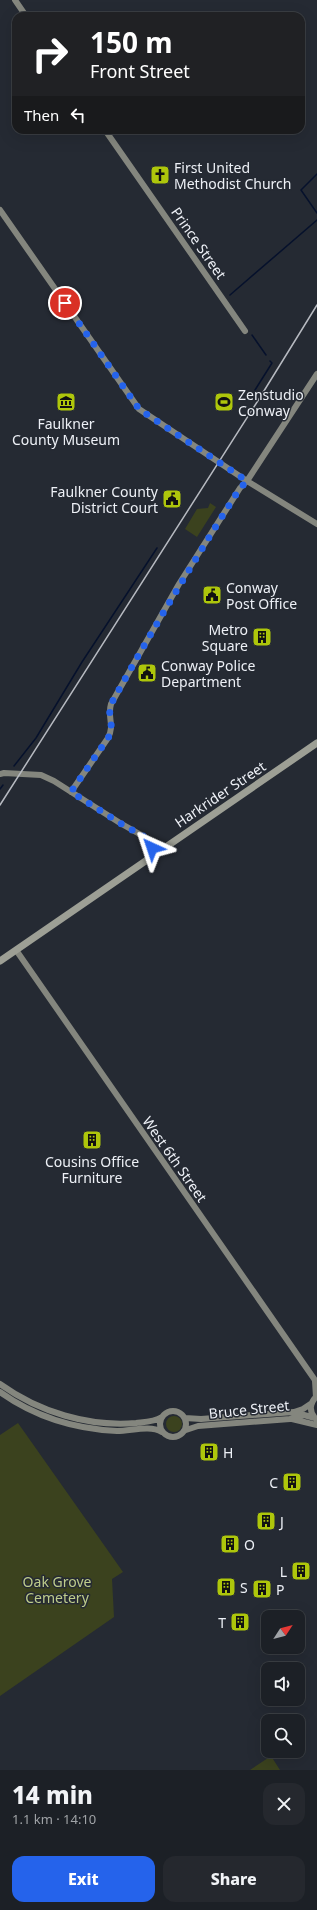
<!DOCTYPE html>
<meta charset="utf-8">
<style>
body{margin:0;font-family:"Noto Sans",sans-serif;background:#25282e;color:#f1f3f6;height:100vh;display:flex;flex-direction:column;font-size:15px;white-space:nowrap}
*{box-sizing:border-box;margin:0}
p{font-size:13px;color:#a0a3a7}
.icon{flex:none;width:22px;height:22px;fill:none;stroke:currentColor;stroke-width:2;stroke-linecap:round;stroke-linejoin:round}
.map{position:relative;height:1770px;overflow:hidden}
.sheet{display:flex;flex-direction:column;background:#1c2026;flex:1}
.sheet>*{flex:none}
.hud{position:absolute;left:12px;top:12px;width:293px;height:122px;border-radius:12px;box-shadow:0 4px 16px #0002,0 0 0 1px #3a3e43;background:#202124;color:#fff;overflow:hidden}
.needle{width:26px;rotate:54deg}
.buttons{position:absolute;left:261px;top:1610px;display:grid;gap:8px}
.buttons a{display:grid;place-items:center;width:44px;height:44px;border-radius:8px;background:#1c2026;box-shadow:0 4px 16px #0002,0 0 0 1px #3a3e43;font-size:20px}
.pin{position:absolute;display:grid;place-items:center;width:34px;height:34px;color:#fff;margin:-17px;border:2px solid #fff;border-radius:50%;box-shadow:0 1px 4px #0007}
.me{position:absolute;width:44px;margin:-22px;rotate:318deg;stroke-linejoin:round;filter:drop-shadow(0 0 3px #0008)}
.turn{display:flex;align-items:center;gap:14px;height:84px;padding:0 12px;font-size:18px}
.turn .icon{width:52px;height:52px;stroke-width:2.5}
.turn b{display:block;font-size:28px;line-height:34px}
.then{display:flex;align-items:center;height:38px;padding:0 12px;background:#0003;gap:8px;font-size:15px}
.round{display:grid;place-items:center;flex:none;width:42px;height:42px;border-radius:12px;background:#25282e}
.summary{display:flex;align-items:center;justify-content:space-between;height:68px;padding:0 12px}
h1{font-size:24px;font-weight:800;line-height:30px}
.button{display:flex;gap:8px;margin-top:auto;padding:8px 12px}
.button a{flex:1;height:46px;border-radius:12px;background:#2563eb;color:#fff;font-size:16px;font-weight:800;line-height:46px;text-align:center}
.button a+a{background:#25282e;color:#f1f3f6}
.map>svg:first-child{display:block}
.green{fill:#3b421e}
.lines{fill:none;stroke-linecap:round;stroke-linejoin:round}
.stream{stroke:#06112c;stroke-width:1.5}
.secondary{stroke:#84867e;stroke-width:6}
.primary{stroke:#9d9f95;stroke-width:7}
.rail{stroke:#b7bac1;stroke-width:1.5}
.route{stroke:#2563eb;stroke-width:7;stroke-dasharray:0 12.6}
.labels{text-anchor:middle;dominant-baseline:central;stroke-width:3;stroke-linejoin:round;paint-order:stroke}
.poi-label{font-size:14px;fill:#edf0f6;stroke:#252a33;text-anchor:start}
.street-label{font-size:14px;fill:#edf0f6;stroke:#252a33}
.park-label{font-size:14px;fill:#becc8b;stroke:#252a33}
</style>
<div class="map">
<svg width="317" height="1770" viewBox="0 0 317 1770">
<rect width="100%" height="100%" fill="#252a33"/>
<path class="green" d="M210 503 216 507 197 537 185 529 197 509 208 508Z
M166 1424a8 8 0 1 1 16 0a8 8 0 1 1-16 0Z
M18 1423 123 1572 112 1579 114 1617 0 1696V1435Z
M271 1756 280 1770H250Z"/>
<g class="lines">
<path class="stream" d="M317 174 301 190 317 213
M230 295 317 220
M252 335 266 355
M255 390 272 363 270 361
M14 766 36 738 82 662 157 548
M0 789 3 785"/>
<path class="secondary" d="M15 0 26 16
M105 130 245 331
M0 210 139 409 247 481 317 524
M0 774 4 773 41 775 54 781 120 823 150 840 166 847
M71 792 108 738C115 725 107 717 111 704L179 584 240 488 247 481 317 374
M149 858 152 850 150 840
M16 950 317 1383
M315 1381 316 1397
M0 1384C39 1412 88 1427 136 1423 145 1422 154 1422 162 1417
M0 1392C35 1417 75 1429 117 1431 132 1431 149 1425 162 1432
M160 1424a13 13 0 1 1 26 0a13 13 0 1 1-26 0Z
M185 1418 201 1419 294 1412 303 1409 312 1403
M292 1419 317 1425
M316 1419C309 1412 309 1403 317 1396
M186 1430 198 1426 290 1419 304 1415 315 1418"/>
<path class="primary" d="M0 961 317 743"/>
<path class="rail" d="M0 805 259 399 317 305"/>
</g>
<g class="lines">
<path class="route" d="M65 303 139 409 247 481 240 488C195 559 152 630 111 704 107 715 114 725 110 735L71 792 120 823 150 840 152 848"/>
</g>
<defs>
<symbol id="church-square" viewBox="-11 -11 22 22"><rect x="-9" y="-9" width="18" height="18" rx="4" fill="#aec60b" stroke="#252a33"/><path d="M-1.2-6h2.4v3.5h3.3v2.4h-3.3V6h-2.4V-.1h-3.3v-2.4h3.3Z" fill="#111"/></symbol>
<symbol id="museum-square" viewBox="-11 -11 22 22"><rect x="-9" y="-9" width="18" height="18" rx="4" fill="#aec60b" stroke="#252a33"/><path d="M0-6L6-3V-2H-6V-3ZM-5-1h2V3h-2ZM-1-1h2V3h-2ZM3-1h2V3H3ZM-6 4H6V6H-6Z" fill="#111"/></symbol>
<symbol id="stadium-square" viewBox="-11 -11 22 22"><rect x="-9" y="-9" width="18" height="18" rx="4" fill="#aec60b" stroke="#252a33"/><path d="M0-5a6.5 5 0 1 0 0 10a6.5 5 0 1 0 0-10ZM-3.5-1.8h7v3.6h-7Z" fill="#111"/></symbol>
<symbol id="civic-square" viewBox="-11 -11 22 22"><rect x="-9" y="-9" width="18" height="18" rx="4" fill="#aec60b" stroke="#252a33"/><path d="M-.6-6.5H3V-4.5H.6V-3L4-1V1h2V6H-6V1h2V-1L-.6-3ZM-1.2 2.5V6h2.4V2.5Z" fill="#111"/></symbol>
<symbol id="building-square" viewBox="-11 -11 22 22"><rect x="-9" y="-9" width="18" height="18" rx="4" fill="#aec60b" stroke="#252a33"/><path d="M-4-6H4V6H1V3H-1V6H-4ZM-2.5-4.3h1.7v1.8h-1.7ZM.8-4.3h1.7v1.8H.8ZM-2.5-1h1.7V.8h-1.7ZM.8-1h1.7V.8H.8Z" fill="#111"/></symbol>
</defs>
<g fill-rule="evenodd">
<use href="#church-square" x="149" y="164" width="22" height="22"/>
<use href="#museum-square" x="55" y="391" width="22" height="22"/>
<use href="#stadium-square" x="213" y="391" width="22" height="22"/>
<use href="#civic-square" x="161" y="488" width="22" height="22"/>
<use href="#civic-square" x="201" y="584" width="22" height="22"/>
<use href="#building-square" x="251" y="626" width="22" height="22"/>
<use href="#civic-square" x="136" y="662" width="22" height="22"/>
<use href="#building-square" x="81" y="1129" width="22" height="22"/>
<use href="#building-square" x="198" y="1441" width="22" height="22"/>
<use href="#building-square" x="281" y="1471" width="22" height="22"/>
<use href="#building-square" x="255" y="1510" width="22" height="22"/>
<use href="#building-square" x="219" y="1533" width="22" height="22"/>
<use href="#building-square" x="290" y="1560" width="22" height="22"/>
<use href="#building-square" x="215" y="1576" width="22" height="22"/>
<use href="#building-square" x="251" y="1578" width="22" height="22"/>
<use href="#building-square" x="229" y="1611" width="22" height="22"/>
</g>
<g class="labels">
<g class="poi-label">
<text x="174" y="167">First United<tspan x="174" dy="16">Methodist Church</tspan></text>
<text x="238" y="394">Zenstudio<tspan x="238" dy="16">Conway</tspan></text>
<text x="66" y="423" text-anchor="middle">Faulkner<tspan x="66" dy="16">County Museum</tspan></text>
<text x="158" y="491" text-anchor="end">Faulkner County<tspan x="158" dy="16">District Court</tspan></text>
<text x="226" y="587">Conway<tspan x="226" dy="16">Post Office</tspan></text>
<text x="248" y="629" text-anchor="end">Metro<tspan x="248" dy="16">Square</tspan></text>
<text x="161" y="665">Conway Police<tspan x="161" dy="16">Department</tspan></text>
<text x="92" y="1161" text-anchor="middle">Cousins Office<tspan x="92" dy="16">Furniture</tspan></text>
<text x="223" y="1452">H</text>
<text x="278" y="1482" text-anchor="end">C</text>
<text x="280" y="1521">J</text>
<text x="244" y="1544">O</text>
<text x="287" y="1571" text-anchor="end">L</text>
<text x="240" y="1587">S</text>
<text x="276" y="1589">P</text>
<text x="226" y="1622" text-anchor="end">T</text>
</g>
<g class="street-label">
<text transform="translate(199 243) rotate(55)">Prince Street</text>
<text transform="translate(220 794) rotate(-34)">Harkrider Street</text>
<text transform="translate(175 1159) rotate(55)">West 6th Street</text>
<text transform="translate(249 1409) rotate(-6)">Bruce Street</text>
</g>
<g class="park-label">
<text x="57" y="1581">Oak Grove<tspan x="57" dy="16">Cemetery</tspan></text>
</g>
</g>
</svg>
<div class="buttons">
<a><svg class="needle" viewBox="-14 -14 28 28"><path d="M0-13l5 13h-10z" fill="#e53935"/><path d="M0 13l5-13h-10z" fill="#a0a3a7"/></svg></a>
<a><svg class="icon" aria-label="sound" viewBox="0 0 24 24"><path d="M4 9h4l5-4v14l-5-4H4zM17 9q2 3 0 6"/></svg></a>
<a><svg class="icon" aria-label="search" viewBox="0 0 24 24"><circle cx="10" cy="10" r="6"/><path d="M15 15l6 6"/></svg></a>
</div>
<div class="pin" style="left:65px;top:303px;background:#d93025"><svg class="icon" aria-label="arrive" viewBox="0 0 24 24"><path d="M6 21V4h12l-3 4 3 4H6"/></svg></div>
<svg class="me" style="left:152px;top:848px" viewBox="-20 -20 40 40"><path d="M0-17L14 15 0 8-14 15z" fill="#2563eb" stroke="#fff" stroke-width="4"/></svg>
<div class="hud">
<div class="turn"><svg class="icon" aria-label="right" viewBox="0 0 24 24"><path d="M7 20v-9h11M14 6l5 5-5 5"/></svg><div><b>150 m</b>Front Street</div></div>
<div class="then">Then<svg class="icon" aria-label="left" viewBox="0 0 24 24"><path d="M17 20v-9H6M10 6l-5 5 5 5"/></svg></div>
</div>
</div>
<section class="sheet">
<div class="summary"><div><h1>14 min</h1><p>1.1 km · 14:10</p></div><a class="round"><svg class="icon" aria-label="close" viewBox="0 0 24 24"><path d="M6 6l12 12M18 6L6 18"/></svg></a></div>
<div class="button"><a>Exit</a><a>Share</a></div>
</section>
